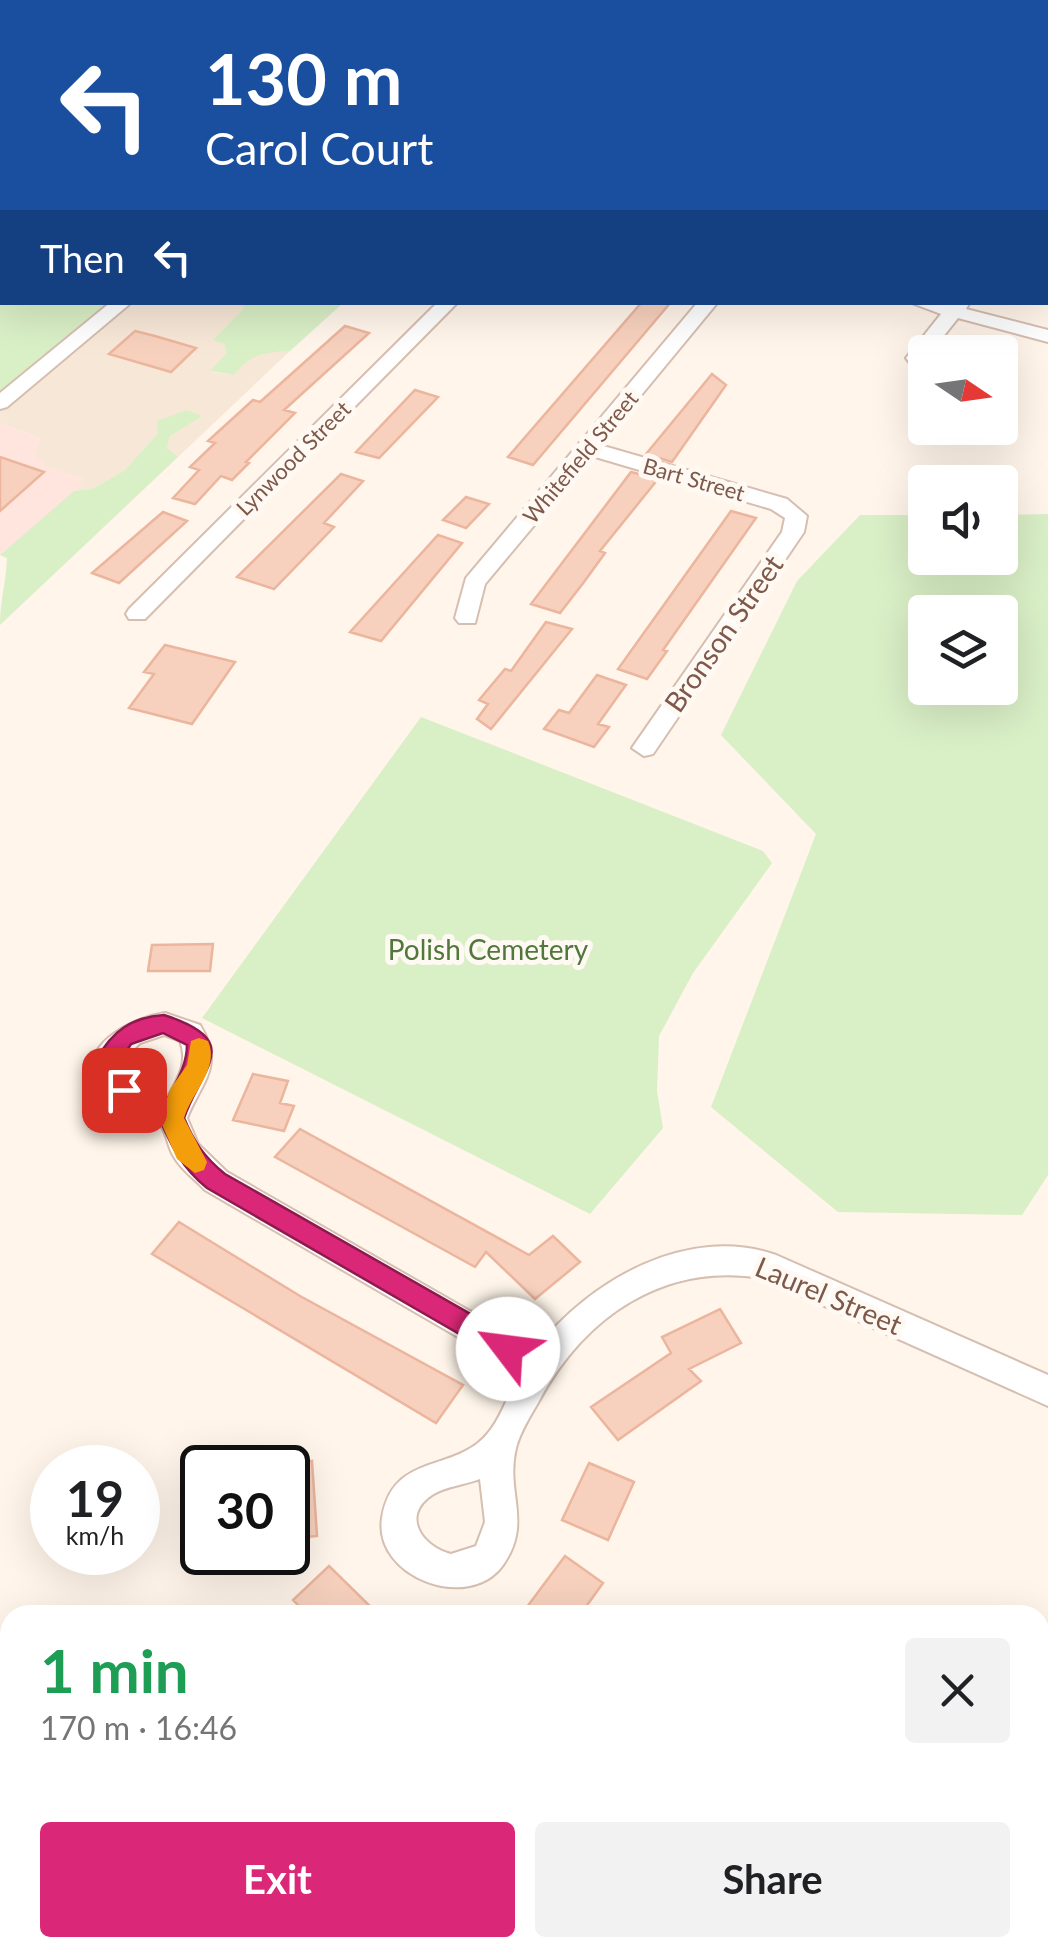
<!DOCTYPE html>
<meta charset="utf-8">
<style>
body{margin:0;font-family:Lato,sans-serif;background:#f2f2f2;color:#202124;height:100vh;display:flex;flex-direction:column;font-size:38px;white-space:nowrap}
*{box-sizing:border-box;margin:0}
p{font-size:32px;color:#757577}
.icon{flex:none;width:55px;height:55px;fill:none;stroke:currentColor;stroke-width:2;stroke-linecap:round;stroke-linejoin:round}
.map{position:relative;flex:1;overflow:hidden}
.details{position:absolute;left:0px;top:1605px;width:1050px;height:352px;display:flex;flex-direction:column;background:#fff;border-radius:30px 30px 0 0;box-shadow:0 10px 40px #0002}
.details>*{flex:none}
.guide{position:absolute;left:0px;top:0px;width:1050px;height:305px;box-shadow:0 10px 40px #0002;background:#1a4fa0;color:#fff;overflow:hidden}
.needle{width:65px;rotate:103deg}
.buttons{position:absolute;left:908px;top:335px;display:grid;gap:20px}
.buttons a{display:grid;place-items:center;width:110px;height:110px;border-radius:10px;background:#fff;box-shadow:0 10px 40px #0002;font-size:50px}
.speed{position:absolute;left:30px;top:1445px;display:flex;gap:20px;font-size:50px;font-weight:700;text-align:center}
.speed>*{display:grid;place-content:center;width:130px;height:130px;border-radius:50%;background:#fff;box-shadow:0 10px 40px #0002;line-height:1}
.speed small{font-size:25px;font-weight:400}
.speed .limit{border:5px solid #111;border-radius:15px;background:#fff;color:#111}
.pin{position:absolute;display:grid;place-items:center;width:85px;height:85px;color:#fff;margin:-42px;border-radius:20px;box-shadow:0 5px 15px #0006}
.me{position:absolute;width:110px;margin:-55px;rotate:300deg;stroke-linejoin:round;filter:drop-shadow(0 0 8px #0008)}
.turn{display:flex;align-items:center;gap:35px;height:210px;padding:0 40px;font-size:45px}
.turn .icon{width:130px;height:130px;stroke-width:2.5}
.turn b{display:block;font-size:70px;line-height:85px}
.then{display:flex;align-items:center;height:95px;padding:0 40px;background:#0003;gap:20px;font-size:38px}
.round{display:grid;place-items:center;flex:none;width:105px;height:105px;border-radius:10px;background:#f2f2f2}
.overview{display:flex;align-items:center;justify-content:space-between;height:170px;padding:0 40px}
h1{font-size:60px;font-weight:700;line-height:75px;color:#1e9e55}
.cta{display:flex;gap:20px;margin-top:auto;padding:20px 40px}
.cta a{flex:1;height:115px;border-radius:10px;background:#db2777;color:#fff;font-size:40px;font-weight:700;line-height:115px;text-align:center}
.cta a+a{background:#f2f2f2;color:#202124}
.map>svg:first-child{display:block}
.residential{fill:#f7e7d7}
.commercial{fill:#ffe5de}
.green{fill:#d9efc6;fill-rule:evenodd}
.building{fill:#f7d1be;stroke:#ecb59d;stroke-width:2.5}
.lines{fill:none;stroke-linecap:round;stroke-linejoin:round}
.minor-casing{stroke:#d6beb0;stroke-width:4}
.major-casing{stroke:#ddd4d0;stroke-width:5}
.minor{fill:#fff;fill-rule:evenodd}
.major{fill:#ffd5a1;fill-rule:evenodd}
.route{fill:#db2777;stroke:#8e194d;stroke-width:2.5}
.slow{fill:#f59e0b}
.labels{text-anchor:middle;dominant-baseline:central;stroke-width:10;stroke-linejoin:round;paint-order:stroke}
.far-street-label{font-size:22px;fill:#7e5849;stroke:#fff9f3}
.street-label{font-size:28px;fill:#7e5849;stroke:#fff9f3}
.park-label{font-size:28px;fill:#50783a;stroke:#fff9f3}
</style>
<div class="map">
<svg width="1048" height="1957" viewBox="0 0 1048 1957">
<rect width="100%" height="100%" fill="#fff5ea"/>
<path class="residential" d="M117 303H242L244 308 214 340 224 344 227 353 211 372 234 375 245 360 266 352 290 351 178 457 167 448 170 436 201 416 187 410 158 433 125 470 92 489 75 491 80 487 43 466 34 456 40 438 0 423V397Z"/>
<path class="commercial" d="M0 423 40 438 34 456 44 461V466L83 478 80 487 0 555Z"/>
<path class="green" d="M0 0H292L2 2V302L117 303 0 397Z
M242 303V302L343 303 290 351C265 352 249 354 234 375L210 371 227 353 224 344 213 340 244 308Z
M187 410 202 416 170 436 167 448 178 457 0 625C0 601 6 582 7 558L0 555 74 491 92 489 125 470 158 433 157 421Z
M1048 514V1175L1022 1215 838 1212 711 1107 816 834 721 735 797 581 860 515H925V558H1000V515ZM1000 612V688H925V612Z
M421 717 763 851 772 863 693 973 659 1036 657 1091 663 1128 590 1214 202 1018Z"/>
<path class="building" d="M642 302H671L533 465 508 457Z
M345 326 369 333 284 410 295 413 246 462 249 463 232 480 221 476 195 504 173 498 199 470 190 467 215 443 208 441 253 400 260 402Z
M135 331 155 336 196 348 171 372 109 354Z
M712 374 726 385 672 462 646 454Z
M415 390 438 397 379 458 356 452Z
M0 457 44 472 0 511Z
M631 472 658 479 600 551 605 553 584 582 560 613 531 604Z
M341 474 363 481 324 523 334 527 274 589 237 577Z
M466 497 489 504 466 528 443 520Z
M731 511 756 518 663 650 667 651 647 679 618 669Z
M163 512 187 521 119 583 92 573Z
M438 535 462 543 381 641 350 632Z
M546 622 572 629 491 729 477 719 488 704 479 700 505 669 511 671Z
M165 645 235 662 192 724 129 708 154 674 144 672Z
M597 675 626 685 598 724 609 727 594 747 544 729 559 710 569 713Z
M213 944 210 971H148L152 945Z
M253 1074 288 1081 280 1103 294 1106 284 1131 233 1120Z
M300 1129 529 1255 553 1236 580 1262 535 1299 486 1252 475 1267 275 1157Z
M179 1222 300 1296 463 1385 436 1423 152 1254Z
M720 1309 741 1343 689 1369 701 1381 618 1440 591 1407 671 1353 662 1337Z
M312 1461 317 1536 288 1539V1464Z
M589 1463 634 1482 608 1540 562 1520Z
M565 1556 603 1583 580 1615H521Z
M329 1566 379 1615H308L293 1600Z"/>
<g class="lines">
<defs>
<path id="minor" d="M111 302H132L7 407 0 409V393Z
M438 302H458L145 619H129L126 614 129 609Z
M698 302H718L600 445 787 499 807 516 804 532 653 754 644 756 632 748 782 532 785 518 771 509 592 456 485 584 475 623H459L455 618 466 578Z
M909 302H970L966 309 1048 330V342L958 318 931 352H925L923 362H909L906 358 941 314Z
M165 1013 200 1025C225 1066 202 1081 187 1118L198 1144 227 1172 536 1349C590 1280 688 1224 776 1255L1048 1375V1406L762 1278C664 1262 585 1316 539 1401 531 1415 520 1432 516 1448 505 1493 533 1522 503 1565 469 1613 373 1577 382 1518 393 1451 455 1474 488 1433 502 1417 509 1391 520 1373L205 1190C195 1179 180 1169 173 1155 168 1147 167 1134 161 1126 151 1113 126 1109 113 1098 59 1057 125 1019 165 1013ZM164 1035 180 1041C189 1063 177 1080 166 1100 148 1091 124 1083 122 1061L140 1043ZM480 1479 485 1522 476 1546 451 1554C423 1547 400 1516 432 1495 446 1486 465 1485 480 1479Z"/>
<path id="major" d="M709 0H742L744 2H711Z"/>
</defs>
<use href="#minor" class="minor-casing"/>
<use href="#major" class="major-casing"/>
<use href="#minor" class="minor"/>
<use href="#major" class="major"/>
</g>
<path class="route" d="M164 1015C245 1041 202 1066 184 1118 194 1142 204 1157 225 1174L518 1341 522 1349 518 1357 508 1361 499 1357 207 1188C182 1168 172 1147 159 1118 168 1092 187 1072 187 1045L163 1033 131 1044 121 1060 125 1077 135 1090 132 1097 124 1100 106 1089 97 1059C112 1031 132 1017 164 1015Z"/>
<path class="slow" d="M199 1038 208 1041C220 1068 192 1092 184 1118L207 1162 204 1170 195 1173 177 1159 159 1118 171 1088 187 1065 191 1041Z"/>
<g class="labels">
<g class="far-street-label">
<text transform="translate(580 457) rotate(-50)">Whitefield Street</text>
<text transform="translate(293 458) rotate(-45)">Lynwood Street</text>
<text transform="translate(694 479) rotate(16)">Bart Street</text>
</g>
<g class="street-label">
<text transform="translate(723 633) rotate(-55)">Bronson Street</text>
<text transform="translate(829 1295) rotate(23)">Laurel Street</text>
</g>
<g class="park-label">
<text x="488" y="949">Polish Cemetery</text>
</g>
</g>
</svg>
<div class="buttons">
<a><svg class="needle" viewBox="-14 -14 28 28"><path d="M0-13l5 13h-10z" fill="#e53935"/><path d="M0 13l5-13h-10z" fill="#757577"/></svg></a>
<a><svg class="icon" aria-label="sound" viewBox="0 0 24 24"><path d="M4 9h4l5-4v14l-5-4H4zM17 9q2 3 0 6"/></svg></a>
<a><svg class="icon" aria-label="layers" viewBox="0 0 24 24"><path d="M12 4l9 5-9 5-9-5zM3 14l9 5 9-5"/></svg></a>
</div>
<div class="speed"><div>19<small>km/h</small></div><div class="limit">30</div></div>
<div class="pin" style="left:124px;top:1090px;background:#d93025"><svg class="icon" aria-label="arrive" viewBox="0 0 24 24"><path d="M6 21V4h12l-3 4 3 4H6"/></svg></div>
<svg class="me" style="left:508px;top:1349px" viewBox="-20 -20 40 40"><circle r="19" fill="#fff"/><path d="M0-13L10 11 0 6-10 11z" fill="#db2777"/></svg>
<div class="guide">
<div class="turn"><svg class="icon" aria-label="left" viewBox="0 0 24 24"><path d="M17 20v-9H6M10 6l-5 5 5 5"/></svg><div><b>130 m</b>Carol Court</div></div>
<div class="then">Then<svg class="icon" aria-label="left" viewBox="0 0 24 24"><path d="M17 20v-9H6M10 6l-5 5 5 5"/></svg></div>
</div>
<section class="details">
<div class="overview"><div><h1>1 min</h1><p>170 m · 16:46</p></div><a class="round"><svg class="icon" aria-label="close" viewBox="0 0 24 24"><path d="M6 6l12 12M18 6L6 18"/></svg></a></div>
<div class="cta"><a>Exit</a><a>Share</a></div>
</section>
</div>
